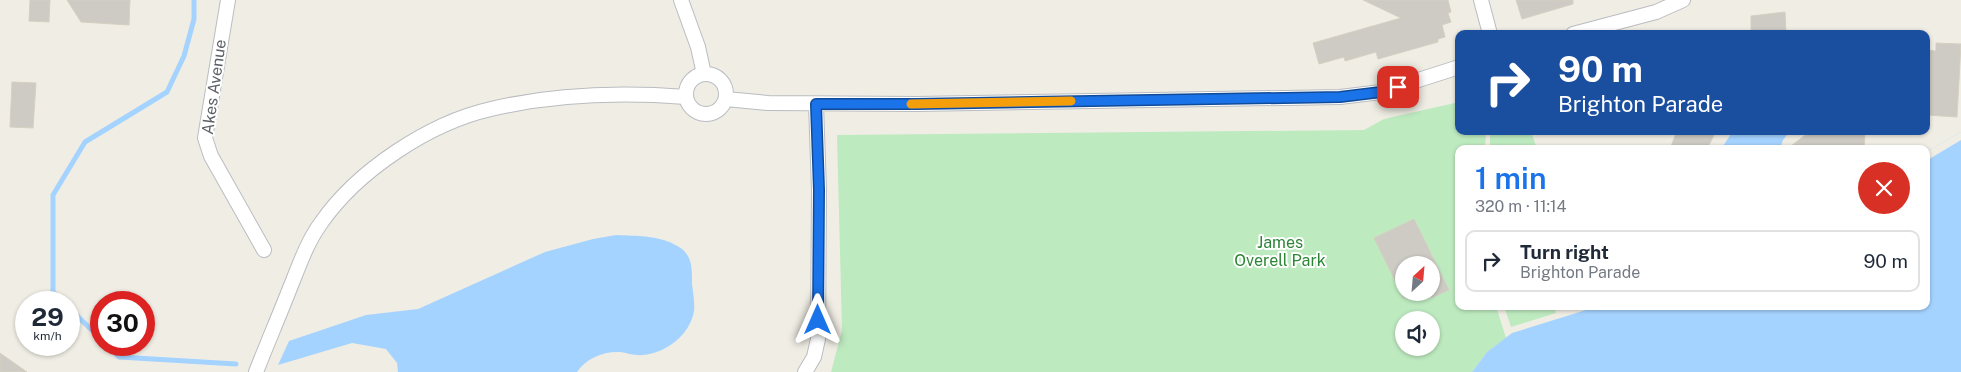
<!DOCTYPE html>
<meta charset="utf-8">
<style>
body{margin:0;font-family:"Public Sans",sans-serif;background:#f6f6f7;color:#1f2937;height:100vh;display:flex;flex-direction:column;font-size:19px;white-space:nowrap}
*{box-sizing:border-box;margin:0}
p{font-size:16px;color:#747a83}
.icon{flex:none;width:28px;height:28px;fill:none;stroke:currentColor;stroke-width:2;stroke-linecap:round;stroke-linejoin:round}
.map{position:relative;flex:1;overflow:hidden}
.panel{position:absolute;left:1455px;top:145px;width:475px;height:165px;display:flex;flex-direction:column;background:#fff;border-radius:10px;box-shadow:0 1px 4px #0004}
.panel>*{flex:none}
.guide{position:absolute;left:1455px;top:30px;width:475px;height:105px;border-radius:10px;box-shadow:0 1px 4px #0004;background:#1a4fa0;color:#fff;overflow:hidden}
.needle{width:32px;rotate:26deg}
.tools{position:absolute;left:1395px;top:256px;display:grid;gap:10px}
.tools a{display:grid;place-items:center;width:45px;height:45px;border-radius:50%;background:#fff;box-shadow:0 1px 4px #0004;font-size:25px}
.speed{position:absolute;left:15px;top:291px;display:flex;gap:10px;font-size:25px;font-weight:700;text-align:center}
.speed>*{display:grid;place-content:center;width:65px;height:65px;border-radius:50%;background:#fff;box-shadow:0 1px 4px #0004;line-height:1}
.speed small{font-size:12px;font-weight:400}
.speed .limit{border:8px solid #d22;background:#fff;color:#111}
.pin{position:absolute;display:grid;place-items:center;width:42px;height:42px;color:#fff;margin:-21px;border-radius:10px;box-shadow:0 2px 8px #0006}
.me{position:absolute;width:55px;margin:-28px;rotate:0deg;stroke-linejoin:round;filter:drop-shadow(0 0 4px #0008)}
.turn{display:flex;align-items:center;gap:18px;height:105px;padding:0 20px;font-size:22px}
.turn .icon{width:65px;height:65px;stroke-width:2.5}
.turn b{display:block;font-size:35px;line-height:42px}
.round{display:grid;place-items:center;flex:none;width:52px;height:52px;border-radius:26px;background:#f6f6f7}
.summary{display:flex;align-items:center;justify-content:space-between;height:85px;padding:0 20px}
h1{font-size:30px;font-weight:600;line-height:38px;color:#1a73e8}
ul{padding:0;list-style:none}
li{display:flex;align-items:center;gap:15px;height:62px;margin:0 10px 8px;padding:0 10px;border:2px solid #e0e1e3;border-radius:10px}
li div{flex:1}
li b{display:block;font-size:19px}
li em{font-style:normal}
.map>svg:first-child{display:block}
.green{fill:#beeac0;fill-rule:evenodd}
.water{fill:#a5d3ff}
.pier{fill:#f0eee4}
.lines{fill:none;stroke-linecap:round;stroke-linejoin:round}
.stream{stroke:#a5d3ff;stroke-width:5}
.building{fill:#cdcbc3;stroke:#d5d0c1}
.street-casing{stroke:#b9bcc1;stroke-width:16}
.street{stroke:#fff;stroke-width:14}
.route-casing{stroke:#114b97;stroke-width:12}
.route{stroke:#1a73e8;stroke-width:9}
.slow{stroke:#f59e0b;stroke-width:9}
.labels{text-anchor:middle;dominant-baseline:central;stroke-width:4;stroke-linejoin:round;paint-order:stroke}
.street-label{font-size:16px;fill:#5c6066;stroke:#fff}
.park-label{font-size:16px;fill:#2c8535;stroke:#fff}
</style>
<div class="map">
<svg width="1961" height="372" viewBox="0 0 1961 372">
<rect width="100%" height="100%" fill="#f0eee4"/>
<path class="green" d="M1459 102V131H1486L1485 149H1459V306H1496L1506 338 1487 352 1472 372H831L842 330 837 135 1364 130 1384 119ZM1404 265H1431V292H1404ZM1404 320H1431V348H1404Z
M1507 131H1531L1537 149H1490V135Z
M1504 306H1554L1556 313 1511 327Z"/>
<path class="water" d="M1733 131H1790L1783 140 1780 149H1721Z
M1961 132V372H1472L1487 352 1512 333 1599 306H1926V152Z
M616 235C638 236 663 235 682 249 693 258 692 272 692 284 693 293 695 303 694 311 690 335 666 353 643 355 635 356 627 353 620 352 604 351 586 358 577 372H398L397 363 386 349 352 343 278 365 289 341 366 315 418 309 545 252 593 239Z"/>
<path class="pier" d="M1961 132V140L1926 161V152Z"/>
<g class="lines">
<path class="stream" d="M64 302 53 292V195L85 142 167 92 184 56 194 19V0
M69 308 101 339
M107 345 119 357 236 364"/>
</g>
<path class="building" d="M30 0H50L49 22 29 21Z
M67 0H130L129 25 81 22Z
M1363 0H1448L1451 12 1448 13 1451 22 1442 25 1445 37 1438 39V42L1378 59 1376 52 1345 61 1344 57 1319 64 1313 43 1401 18Z
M1516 0H1573V4L1522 19Z
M1785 12 1786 34H1751V16Z
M1936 43 1961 44 1957 117 1926 115V50L1936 51Z
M12 82 36 83 33 128 10 127Z
M1677 131H1716L1707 149H1670Z
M1822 131H1865L1864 149H1787L1804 136Z
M1414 219 1449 290 1431 298V265H1404V299L1374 238Z
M0 353 27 372H0Z"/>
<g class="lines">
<defs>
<path id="street" d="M228 0 205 138 211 156 264 250
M681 0 698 47 704 74
M1481 0 1490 34
M1573 34 1656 12 1683 0
M686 94a20 20 0 1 1 40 0a20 20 0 1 1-40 0Z
M726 99 768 103 916 104 1340 97 1381 92 1459 67
M256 372C267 344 279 316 290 288 299 266 307 242 321 223 357 171 429 123 491 109 554 94 621 92 686 97
M805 372 814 357 818 339 819 190 816 104"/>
</defs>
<use href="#street" class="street-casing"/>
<use href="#street" class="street"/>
</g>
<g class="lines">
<defs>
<path id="route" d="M818 320 819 190 816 104H916L1340 97 1381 92 1398 87"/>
</defs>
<use href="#route" class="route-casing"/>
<use href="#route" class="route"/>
<path class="slow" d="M911 104 1071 101"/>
</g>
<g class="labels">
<g class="street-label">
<text transform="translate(214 87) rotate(-82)">Akes Avenue</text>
</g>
<g class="park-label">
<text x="1280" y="242">James<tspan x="1280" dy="18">Overell Park</tspan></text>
</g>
</g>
</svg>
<div class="tools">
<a><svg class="needle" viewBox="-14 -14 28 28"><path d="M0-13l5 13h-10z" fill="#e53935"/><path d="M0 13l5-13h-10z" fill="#747a83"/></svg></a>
<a><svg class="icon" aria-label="sound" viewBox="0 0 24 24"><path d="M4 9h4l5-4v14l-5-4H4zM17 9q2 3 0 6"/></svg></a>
</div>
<div class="speed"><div>29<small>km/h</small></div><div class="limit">30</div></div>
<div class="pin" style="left:1398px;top:87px;background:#d93025"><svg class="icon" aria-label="arrive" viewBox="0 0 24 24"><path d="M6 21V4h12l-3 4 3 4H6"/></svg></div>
<svg class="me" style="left:818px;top:320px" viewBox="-20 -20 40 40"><path d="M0-17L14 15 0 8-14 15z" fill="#1a73e8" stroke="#fff" stroke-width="4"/></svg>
<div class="guide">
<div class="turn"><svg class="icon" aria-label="right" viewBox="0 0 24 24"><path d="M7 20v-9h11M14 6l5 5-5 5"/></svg><div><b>90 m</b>Brighton Parade</div></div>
</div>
<section class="panel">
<div class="summary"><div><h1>1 min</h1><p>320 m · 11:14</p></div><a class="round" style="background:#d93025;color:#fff"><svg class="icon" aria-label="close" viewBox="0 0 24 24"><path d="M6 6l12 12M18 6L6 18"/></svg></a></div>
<ul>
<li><svg class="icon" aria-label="right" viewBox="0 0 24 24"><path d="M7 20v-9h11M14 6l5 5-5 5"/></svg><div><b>Turn right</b><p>Brighton Parade</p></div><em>90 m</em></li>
</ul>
</section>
</div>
